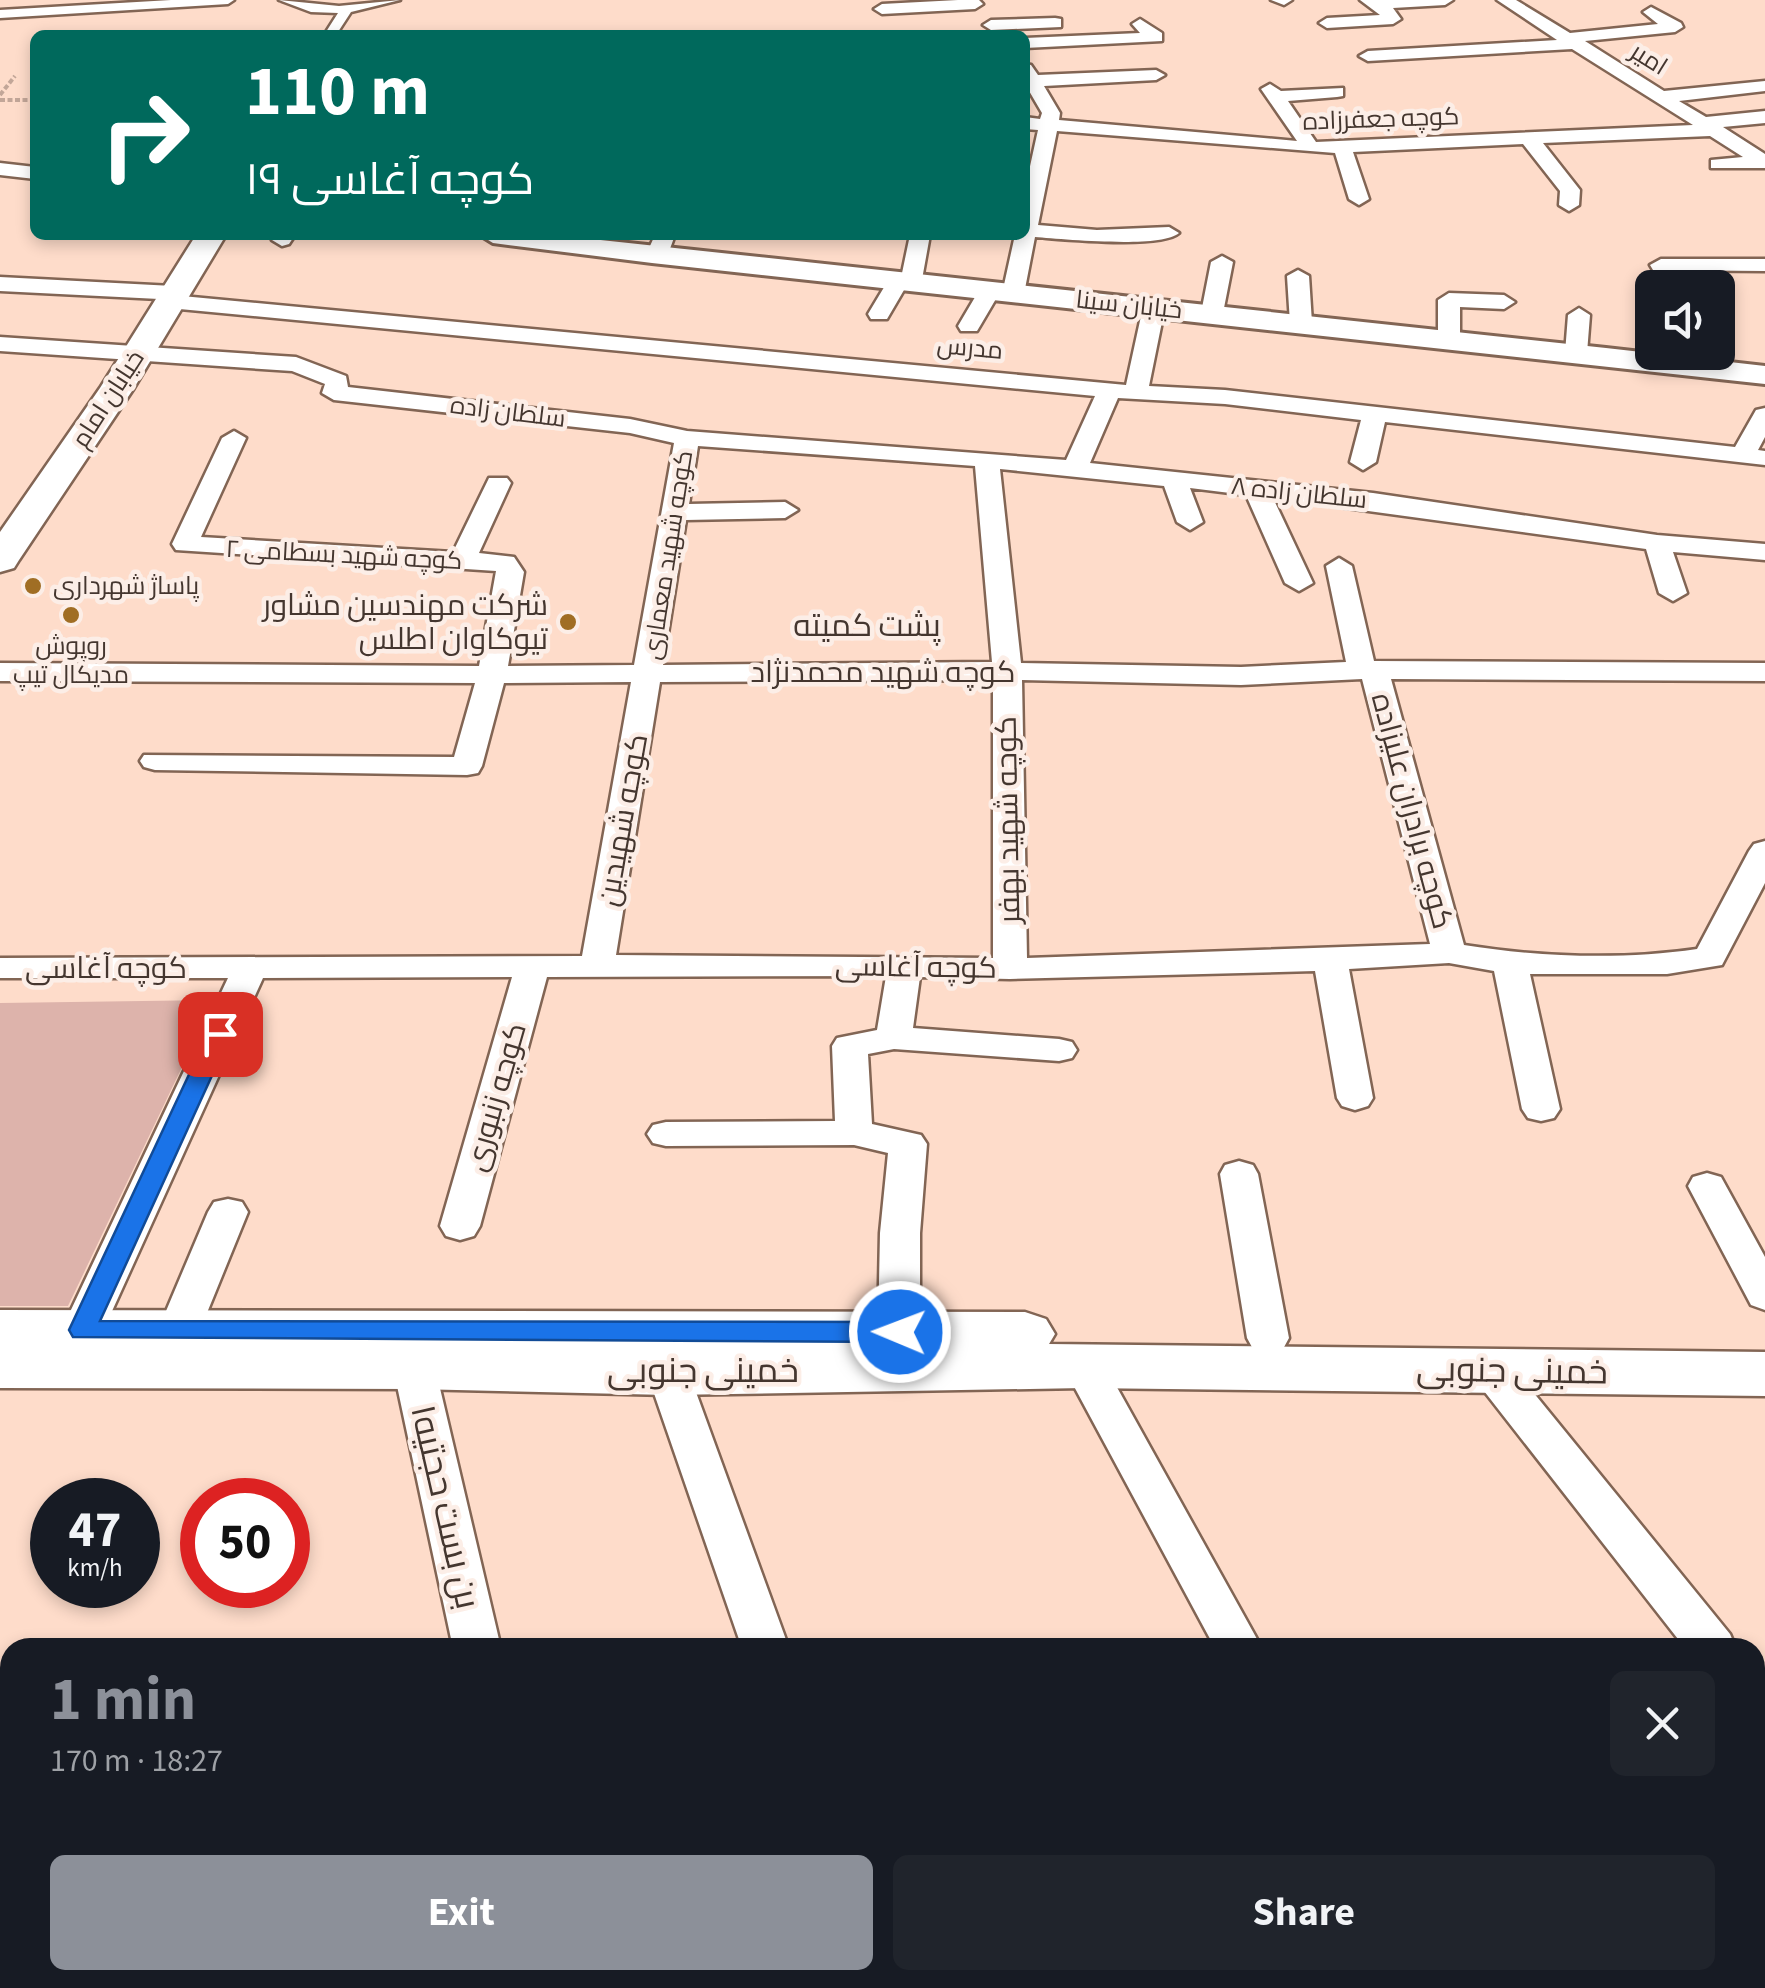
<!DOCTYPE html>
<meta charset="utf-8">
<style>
body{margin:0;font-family:"Source Sans 3",Cairo,sans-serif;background:#20242c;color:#f1f3f6;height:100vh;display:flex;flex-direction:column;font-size:38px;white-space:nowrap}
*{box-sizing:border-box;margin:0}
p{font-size:32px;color:#9ea1a6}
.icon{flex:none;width:55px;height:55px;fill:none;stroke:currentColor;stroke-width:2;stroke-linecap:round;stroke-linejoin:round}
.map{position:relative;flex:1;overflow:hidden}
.sheet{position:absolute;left:0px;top:1638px;width:1765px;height:352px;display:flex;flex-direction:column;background:#171b24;border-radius:30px 30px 0 0;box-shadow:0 5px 15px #0003}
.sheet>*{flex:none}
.banner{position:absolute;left:30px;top:30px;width:1000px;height:210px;border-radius:15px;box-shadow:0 5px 15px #0003;background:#00695c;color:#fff;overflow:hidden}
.tools{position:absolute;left:1635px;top:270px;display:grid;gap:20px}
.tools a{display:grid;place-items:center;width:100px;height:100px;border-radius:15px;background:#171b24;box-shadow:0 5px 15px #0003;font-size:50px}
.speed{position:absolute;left:30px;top:1478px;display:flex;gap:20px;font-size:50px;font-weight:700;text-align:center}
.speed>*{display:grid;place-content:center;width:130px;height:130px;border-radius:50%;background:#171b24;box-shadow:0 5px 15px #0003;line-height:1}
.speed small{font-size:25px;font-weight:400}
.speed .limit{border:15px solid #d22;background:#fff;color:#111}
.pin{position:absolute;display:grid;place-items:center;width:85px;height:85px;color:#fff;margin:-42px;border-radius:20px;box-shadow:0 5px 15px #0006}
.me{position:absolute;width:110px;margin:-55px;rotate:271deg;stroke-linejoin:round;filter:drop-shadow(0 0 8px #0008)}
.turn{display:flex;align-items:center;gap:35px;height:210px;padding:0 50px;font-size:45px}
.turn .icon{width:130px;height:130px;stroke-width:2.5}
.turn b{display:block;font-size:70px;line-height:85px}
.round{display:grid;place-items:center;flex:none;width:105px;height:105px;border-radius:15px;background:#20242c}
.summary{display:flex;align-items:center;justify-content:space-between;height:170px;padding:0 50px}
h1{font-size:60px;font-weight:700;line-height:75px;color:#8c9099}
.action{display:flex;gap:20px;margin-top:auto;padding:20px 50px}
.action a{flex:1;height:115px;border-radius:15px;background:#8c9099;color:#fff;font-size:40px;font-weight:700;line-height:115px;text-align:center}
.action a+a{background:#20242c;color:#f1f3f6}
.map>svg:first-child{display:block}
.building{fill:#ddb3ab}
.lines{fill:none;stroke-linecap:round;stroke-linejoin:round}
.pedestrian-casing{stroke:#826554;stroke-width:5}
.minor-casing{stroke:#826554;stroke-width:5}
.tertiary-casing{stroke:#826554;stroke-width:6}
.secondary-casing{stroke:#826554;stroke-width:5}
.path{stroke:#c2a698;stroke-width:4;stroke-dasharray:5 2.5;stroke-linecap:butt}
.pedestrian{fill:#fff;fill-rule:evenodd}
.minor{fill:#fff;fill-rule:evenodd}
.tertiary{fill:#fff;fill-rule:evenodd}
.secondary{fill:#fff;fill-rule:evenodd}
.route{fill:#1a73e8;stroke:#114b97;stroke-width:2.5}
.poi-dot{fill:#a06e24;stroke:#fceee7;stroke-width:4}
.labels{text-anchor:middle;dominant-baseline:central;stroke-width:9;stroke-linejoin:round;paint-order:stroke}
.far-street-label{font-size:25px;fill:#44362f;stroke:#fceee7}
.far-poi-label{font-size:25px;fill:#44362f;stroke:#fceee7;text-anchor:start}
.poi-label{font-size:30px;fill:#44362f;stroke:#fceee7;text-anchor:end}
.street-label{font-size:30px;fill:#44362f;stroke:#fceee7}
.neighbourhood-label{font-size:32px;fill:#44362f;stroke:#fceee7}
.near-street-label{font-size:35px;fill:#44362f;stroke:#fceee7}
</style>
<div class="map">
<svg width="1765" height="1988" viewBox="0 0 1765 1988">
<rect width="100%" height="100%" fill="#fedcca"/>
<path class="building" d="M214 1000 68 1306H0V1003Z"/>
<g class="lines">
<defs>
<path id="pedestrian" d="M171 0H234L228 4 0 18V10Z
M279 0 339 6 400 0 351 12 336 35H324L338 13 311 12Z"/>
<path id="minor" d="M958 0H979L983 4 975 9 882 14 874 9 882 4Z
M1271 0H1292L1284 5Z
M1360 0H1453L1445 5 1393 8 1401 19 1393 24 1327 28 1319 23 1327 18 1380 15Z
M1497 0H1516L1570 33 1658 24 1643 12 1651 7 1681 23 1683 27 1675 32 1585 41 1664 91 1765 81V91L1679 101 1706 117 1765 111V123L1723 127 1765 154V168H1711V160L1743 157 1710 136 1543 143 1580 190 1579 205 1569 211 1559 205 1560 191 1523 144 1353 152 1369 199 1359 205 1349 199 1335 153 1057 131 1038 225 1097 230 1169 227 1179 233C1161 249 1063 239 1035 237L1024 294 1013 301 1002 294 1015 235H1025V189L1038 130 1025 129V117L1040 119 1042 113 1025 84V64L1031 65 1038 75 1156 70 1165 75 1156 80 1044 86 1060 113 1059 120 1297 141 1261 89 1270 84 1281 91 1343 88V96L1337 97 1288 101 1316 142 1693 125 1572 49 1368 61 1359 56 1368 51 1557 40Z
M1055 18 1061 19V27L991 30 983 25 991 20Z
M1140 19 1162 33V41L1025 48V38L1140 33 1132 24Z
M0 163 35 167V179L0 175Z
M275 235H295L289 244 282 246 272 240Z
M655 235H675L667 257 656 263 645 257Z
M910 235H930L921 285 918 290H904L887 319H871L868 314 889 279 901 278Z
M1222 256 1233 262 1223 313 1212 320 1201 313 1211 262Z
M1661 259H1765V271L1653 270 1650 265Z
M1298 270 1309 276 1312 323 1301 330 1290 323 1287 276Z
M0 277 173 286 181 288 182 296 1126 385 1143 307 1154 300 1165 307 1149 386 1225 390 1735 447 1756 410 1765 408V437L1758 450 1765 451V465L1385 422 1376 462 1363 470 1350 462 1361 420 1225 404 1118 398 1090 463 1373 493 1657 535 1765 544V560L1673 552 1687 593 1673 601 1659 593 1646 549 1273 498 1313 583 1299 591 1285 583 1246 495 1190 488 1203 522 1190 530 1177 522 1164 486 1000 469 1021 663 1241 667 1346 662 1326 566 1339 558 1352 566 1374 661 1765 663V681L1391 679 1464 945C1539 957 1622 960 1697 949L1749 851 1754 844 1765 841V883L1722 965 1667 974H1530L1560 1109 1554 1118 1541 1121 1528 1118 1522 1109 1494 971 1449 963 1349 969 1373 1098 1368 1106 1355 1110 1342 1106 1337 1098 1315 971 1010 979 920 977 913 1028 1059 1039 1072 1042 1077 1050 1072 1058 1059 1061 894 1049 868 1054 872 1124 921 1135 927 1144 920 1233V1332L914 1343 899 1347 884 1343 878 1332 880 1233 888 1153 854 1145 666 1146 653 1143 647 1134 653 1125 666 1122 835 1121 832 1046 837 1038 877 1030 886 976 547 977 480 1226 474 1236 460 1240 446 1236 440 1226 512 977 263 978 103 1331 97 1342 82 1346 67 1342 61 1331 228 978H0V958L582 956 631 682 504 683 482 766 478 773 467 775 155 770 144 767 140 761 144 755 454 757 475 683 0 681V663L479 666 496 571 176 550 172 544 222 438 234 431 246 438 201 537 453 552 489 478H507L511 483 479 553 514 557 524 572 508 666 634 665 674 443 630 433 334 400 322 393 325 384 292 371 0 351V337L296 357 346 376 348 387 630 419 687 431 1066 460 1095 396 169 308 161 306 159 299 0 291ZM698 446 975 466 992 662 663 665 686 520 785 518 798 510 785 502 689 504ZM1362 679 1430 944 1027 958 1022 680 1241 685ZM993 680V958L616 955 660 682Z
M989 285 1000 292 980 326 977 331H961L958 326 981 287Z
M1449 293 1504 295 1515 302 1504 309 1460 307V338L1449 345 1438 338V300Z
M1579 308 1590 315 1587 353 1576 360 1565 353 1568 315Z
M1239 1161 1253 1165 1258 1174 1289 1338 1283 1349 1268 1353 1253 1349 1247 1338 1220 1174 1225 1165Z
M1707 1173 1721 1177 1765 1257V1310L1751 1305 1688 1186 1693 1177Z
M228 1199 242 1202 248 1212 200 1330 194 1341 179 1345 164 1341 158 1330 208 1212 214 1202Z
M414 1351 429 1356 435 1367 501 1648H453L393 1367 399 1356Z
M1084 1351 1099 1355 1262 1648H1215L1063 1366 1069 1355Z
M1492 1355 1507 1360 1730 1634 1736 1648H1685L1477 1382 1471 1371 1477 1360Z
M668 1357 683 1362 689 1373 789 1648H742L647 1373 653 1362Z
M858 1980H912L915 1988H861Z"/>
<path id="tertiary" d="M480 235H554L1606 348 1765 366V384L652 263 493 243Z"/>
<path id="secondary" d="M196 235H226L134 388 19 560 14 568 0 572V532L100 388Z
M0 1310 1025 1312 1046 1319 1055 1334 1049 1344 1765 1352V1396L1084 1388 668 1395 414 1389 0 1388Z"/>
</defs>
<use href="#pedestrian" class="pedestrian-casing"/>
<use href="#minor" class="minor-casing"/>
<use href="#tertiary" class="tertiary-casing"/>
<use href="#secondary" class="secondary-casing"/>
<path class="path" d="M0 95 15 76
M0 100H35"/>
<use href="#pedestrian" class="pedestrian"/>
<use href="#minor" class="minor"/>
<use href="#tertiary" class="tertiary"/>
<use href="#secondary" class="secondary"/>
</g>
<path class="route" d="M220 1026 231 1034 100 1321 900 1322 909 1325 913 1332 909 1339 900 1342 73 1337 69 1330 208 1034Z"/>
<g class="poi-dot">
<circle cx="33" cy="586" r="10"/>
<circle cx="71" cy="615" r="10"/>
<circle cx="568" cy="622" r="10"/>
</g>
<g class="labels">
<g class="far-street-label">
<text transform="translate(1649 59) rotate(32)">امیر</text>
<text transform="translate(1381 119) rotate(-2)">کوچه جعفرزاده</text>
<text transform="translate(1129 305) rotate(6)">خیابان سینا</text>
<text transform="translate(970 348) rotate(5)">مدرس</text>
<text transform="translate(108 399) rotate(-57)">خیابان امام</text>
<text transform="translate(508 412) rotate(7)">سلطان زاده</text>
<text transform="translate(1299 493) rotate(6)">سلطان زاده ۸</text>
<text transform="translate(344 555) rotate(3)">کوچه شهید بسطامی ۲</text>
<text transform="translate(668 555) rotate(-81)">کوچه شهید معماری</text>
</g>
<g class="far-poi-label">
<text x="53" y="586">پاساژ شهرداری</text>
<text x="71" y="646" text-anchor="middle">روپوش<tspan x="71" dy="29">مدیکال تیپ</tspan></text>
</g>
<g class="poi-label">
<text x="548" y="605">شرکت مهندسین مشاور<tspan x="548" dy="34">تیوکاوان اطلس</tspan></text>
</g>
<g class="street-label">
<text x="883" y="672">کوچه شهید محمدنژاد</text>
<text transform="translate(1412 811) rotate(75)">کوچه برادران علیزاده</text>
<text transform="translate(623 820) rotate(-80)">کوچه شهیدین</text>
<text transform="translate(1008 820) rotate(-91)">کوچه شهید بهفر</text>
<text transform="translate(916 967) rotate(1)">کوچه آغاسی</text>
<text x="106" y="968">کوچه آغاسی</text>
<text transform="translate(496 1097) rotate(-74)">کوچه زنبوری</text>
</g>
<g class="neighbourhood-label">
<text x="867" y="626">پشت کمیته</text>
</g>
<g class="near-street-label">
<text x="703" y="1371">خمینی جنوبی</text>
<text transform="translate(1512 1371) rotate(1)">خمینی جنوبی</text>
<text transform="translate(445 1507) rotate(77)">بن بست حجتیه۱</text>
</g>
</g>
</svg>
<div class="tools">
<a><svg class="icon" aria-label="sound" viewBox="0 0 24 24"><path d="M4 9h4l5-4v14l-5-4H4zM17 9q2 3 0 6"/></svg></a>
</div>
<div class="speed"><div>47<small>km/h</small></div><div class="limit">50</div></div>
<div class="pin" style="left:220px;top:1034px;background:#d93025"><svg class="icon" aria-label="arrive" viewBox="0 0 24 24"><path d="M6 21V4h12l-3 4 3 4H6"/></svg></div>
<svg class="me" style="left:900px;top:1332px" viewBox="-20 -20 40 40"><circle r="17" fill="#1a73e8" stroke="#fff" stroke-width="3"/><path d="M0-11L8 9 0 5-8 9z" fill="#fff"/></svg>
<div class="banner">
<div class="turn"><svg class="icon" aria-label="right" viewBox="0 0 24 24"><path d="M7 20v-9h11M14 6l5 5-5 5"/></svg><div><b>110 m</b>کوچه آغاسی ۱۹</div></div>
</div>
<section class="sheet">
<div class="summary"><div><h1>1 min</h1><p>170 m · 18:27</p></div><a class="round"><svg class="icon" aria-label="close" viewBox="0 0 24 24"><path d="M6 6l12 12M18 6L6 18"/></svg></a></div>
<div class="action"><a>Exit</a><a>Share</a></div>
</section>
</div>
